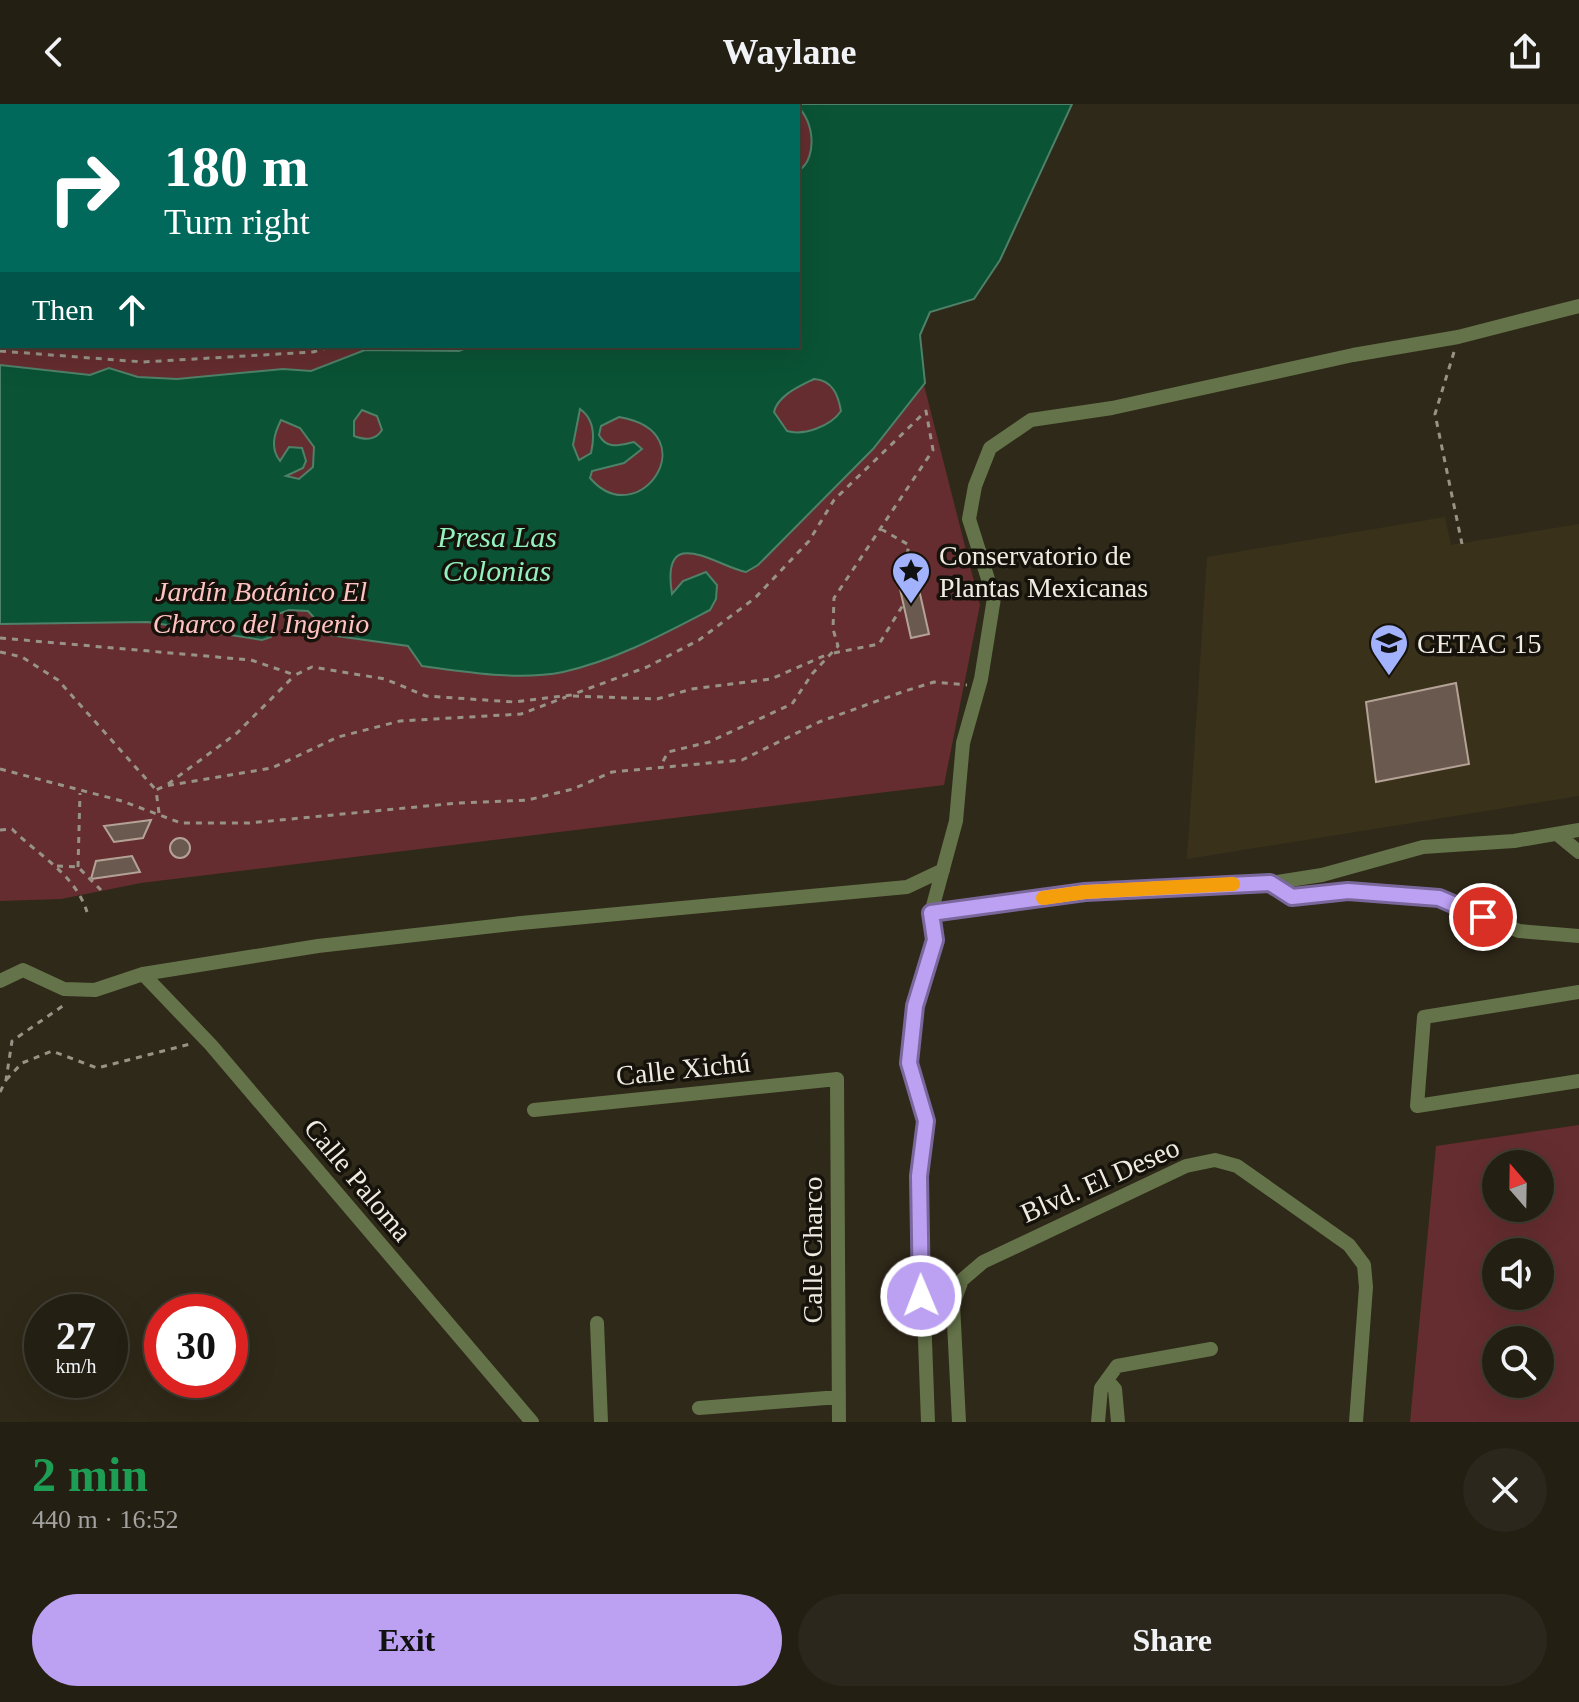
<!DOCTYPE html>
<meta charset="utf-8">
<style>
body{margin:0;font-family:"Times New Roman",serif;background:#2b271c;color:#f1f3f6;height:100vh;display:flex;flex-direction:column;font-size:30px;white-space:nowrap}
*{box-sizing:border-box;margin:0}
p{font-size:26px;color:#a3a2a0}
.icon{flex:none;width:44px;height:44px;fill:none;stroke:currentColor;stroke-width:2;stroke-linecap:round;stroke-linejoin:round}
.map{position:relative;height:1318px;overflow:hidden}
.drawer{display:flex;flex-direction:column;background:#231f13;flex:1}
.drawer>*{flex:none}
.top-card{position:absolute;left:0px;top:0px;width:800px;height:244px;box-shadow:0 8px 32px #0002,0 0 0 2px #403d33;background:#00695c;color:#fff;overflow:hidden}
.needle{width:52px;rotate:340deg}
.buttons{position:absolute;left:1482px;top:1046px;display:grid;gap:16px}
.buttons a{display:grid;place-items:center;width:72px;height:72px;border-radius:50%;background:#231f13;box-shadow:0 8px 32px #0002,0 0 0 2px #403d33;font-size:40px}
.speed{position:absolute;left:24px;top:1190px;display:flex;gap:16px;font-size:40px;font-weight:700;text-align:center}
.speed>*{display:grid;place-content:center;width:104px;height:104px;border-radius:50%;background:#231f13;box-shadow:0 8px 32px #0002,0 0 0 2px #403d33;line-height:1}
.speed small{font-size:20px;font-weight:400}
.speed .limit{border:12px solid #d22;background:#fff;color:#111}
.pin{position:absolute;display:grid;place-items:center;width:68px;height:68px;color:#fff;margin:-34px;border:4px solid #fff;border-radius:50%;box-shadow:0 2px 8px #0007}
.me{position:absolute;width:88px;margin:-44px;rotate:359deg;stroke-linejoin:round;filter:drop-shadow(0 0 6px #0008)}
.turn{display:flex;align-items:center;gap:28px;height:168px;padding:0 32px;font-size:36px}
.turn .icon{width:104px;height:104px;stroke-width:2.5}
.turn b{display:block;font-size:56px;line-height:68px}
.then{display:flex;align-items:center;height:76px;padding:0 32px;background:#0003;gap:16px;font-size:30px}
.round{display:grid;place-items:center;flex:none;width:84px;height:84px;border-radius:42px;background:#2b271c}
.summary{display:flex;align-items:center;justify-content:space-between;height:136px;padding:0 32px}
h1{font-size:48px;font-weight:700;line-height:60px;color:#1e9e55}
.cta{display:flex;gap:16px;margin-top:auto;padding:16px 32px}
.cta a{flex:1;height:92px;border-radius:48px;background:#bca0f2;color:#111;font-size:32px;font-weight:700;line-height:92px;text-align:center}
.cta a+a{background:#2b271c;color:#f1f3f6}
header{display:flex;justify-content:space-between;align-items:center;height:104px;padding:0 32px;background:#231f13;font-size:36px;font-weight:700}
.map>svg:first-child{display:block}
.built{fill:#3a311b}
.green{fill:#652d2f;fill-rule:evenodd}
.water{fill:#0a5335;stroke:#4f8169;stroke-width:2;fill-rule:evenodd}
.building{fill:#6a594e;stroke:#b5a296;stroke-width:2}
.lines{fill:none;stroke-linecap:round;stroke-linejoin:round}
.path{stroke:#989386;stroke-width:3;stroke-dasharray:6 6;stroke-linecap:butt}
.minor{stroke:#647349;stroke-width:14}
.route-casing{stroke:#7a689d;stroke-width:20}
.route{stroke:#bca0f2;stroke-width:14}
.slow{stroke:#f59e0b;stroke-width:14}
.labels{text-anchor:middle;dominant-baseline:central;stroke-width:7;stroke-linejoin:round;paint-order:stroke}
.poi-label{font-size:28px;fill:#efebe1;stroke:#15120b;text-anchor:start}
.park-label{font-size:28px;font-style:italic;fill:#ffc3c2;stroke:#15120b}
.street-label{font-size:28px;fill:#efebe1;stroke:#15120b}
.water-label{font-size:30px;font-style:italic;fill:#93f1be;stroke:#15120b}
</style>
<header><svg class="icon" aria-label="back" viewBox="0 0 24 24"><path d="M15 5l-7 7 7 7"/></svg>Waylane<svg class="icon" aria-label="share" viewBox="0 0 24 24"><path d="M12 15V3M7 8l5-5 5 5M5 13v7h14v-7"/></svg></header>
<div class="map">
<svg width="1579" height="1318" viewBox="0 0 1579 1318">
<rect width="100%" height="100%" fill="#2f2919"/>
<path class="built" d="M1445 413 1451 441 1579 420V692L1187 755 1207 453Z"/>
<path class="green" d="M0 0H839L883 120 980 501 944 681 141 779 61 795 0 797ZM2 2H798V242H2Z
M1579 1021V1318H1410L1436 1042ZM1496 1060H1540V1104H1496ZM1496 1148H1540V1192H1496ZM1496 1236H1540V1280H1496Z"/>
<path class="water" d="M793 0H1072L1000 156 974 195 930 208 920 231 925 279 873 345 758 461 746 468C718 463 660 417 672 490L683 477 706 468 717 481 716 495 710 506C662 531 616 556 563 568 519 577 466 568 422 562L408 542 330 531 308 507 289 506 278 510 271 533 262 536 148 518 0 520V261L90 271 109 264 138 273 177 275 283 265 311 267 365 246 459 247 471 242H798V67C820 54 813 9 793 0ZM814 275C832 276 838 290 841 307 831 322 804 332 787 327L774 308C778 291 800 282 814 275ZM580 305C594 315 595 332 591 349L579 356 573 341ZM362 306 377 312 382 326C375 337 365 336 354 332V317ZM619 313C709 328 639 431 590 374L592 367 624 359 642 345 634 338C619 341 607 346 599 331L601 322ZM281 316 300 324 314 343 313 363 299 375 286 372 303 364 306 357 302 344 289 343 280 357C270 344 274 330 281 316Z"/>
<path class="building" d="M914 463 929 530 911 534 896 467Z
M1456 579 1469 660 1376 678 1366 598Z
M151 716 143 734 114 738 104 722Z
M170 744a10 10 0 1 1 20 0a10 10 0 1 1-20 0Z
M132 752 140 768 91 775 96 757Z"/>
<g class="lines">
<path class="path" d="M415 2 418 0
M695 2 696 0
M0 237H2
M0 247 143 258 313 248 334 242
M1454 248 1435 310 1462 440
M881 425 909 441 904 465
M0 534 251 556 295 571 312 563 385 575 426 592 514 598 571 591 647 563 699 536 755 494 809 437 834 396 926 307 933 346 834 494 833 525 838 542 812 570 792 600 709 638 668 648 660 663
M0 548 22 553 58 576 156 686
M834 549 879 540 903 501
M573 592 657 595 692 585 771 575 826 551
M0 665 122 697 181 719H249L458 699 528 696 573 685 612 668 742 656 819 618 902 588 934 578 967 581
M168 680 237 629 295 571
M159 709 156 686 165 682 272 664 338 633 400 617 521 610 566 593
M0 726 12 725C39 752 75 770 87 808
M57 762 78 763 101 786
M78 763 80 689
M6 976 22 959 52 947 97 964 190 940
M0 988 6 976 12 937 67 899"/>
<path class="minor" d="M1557 730 1579 748
M1270 779 1292 793 1348 787 1439 794 1519 827 1579 832
M931 809 1085 788 1270 779 1322 771 1423 743 1514 737 1579 726
M143 870 211 941 532 1318
M0 877 23 866 64 885 95 886 143 870 318 842 521 819 907 783 943 766
M1579 888 1424 913 1417 1002 1579 977
M534 1006 837 975 839 1318
M597 1219 601 1318
M1108 1277 1115 1285 1118 1318
M699 1304 839 1293
M928 1318 919 1072 926 1017 909 959 915 902 935 836 931 809 956 717 963 639 981 575 994 494 969 415 975 382 990 344 1031 316 1112 304 1353 251 1458 233 1579 202
M959 1318 953 1200 962 1176 983 1158 1186 1062 1215 1056 1237 1062 1349 1141 1364 1161 1366 1183 1356 1318
M1098 1318 1101 1284 1117 1262 1211 1245"/>
</g>
<g class="lines">
<defs>
<path id="route" d="M921 1192 919 1072 926 1017 909 959 915 902 935 836 931 809 1085 788 1270 779 1292 793 1348 787 1439 794 1483 813"/>
</defs>
<use href="#route" class="route-casing"/>
<use href="#route" class="route"/>
<path class="slow" d="M1043 794 1085 788 1233 780"/>
</g>
<defs>
<symbol id="sight-pin" viewBox="-11 -11 22 30"><path d="M0 17L-7.5 6A9.5 9.5 0 1 1 7.5 6Z" fill="#a3b2fd" stroke="#15120b"/><path d="M0-6L1.8-2.2L6-1.7L2.9 1.2L3.7 5.4L0 3.3L-3.7 5.4L-2.9 1.2L-6-1.7L-1.8-2.2Z" fill="#111"/></symbol>
<symbol id="school-pin" viewBox="-11 -11 22 30"><path d="M0 17L-7.5 6A9.5 9.5 0 1 1 7.5 6Z" fill="#a3b2fd" stroke="#15120b"/><path d="M0-5L7-2L0 1L-7-2ZM-4 1L0 2.5L4 1V4Q0 6-4 4Z" fill="#111"/></symbol>
</defs>
<g fill-rule="evenodd">
<use href="#sight-pin" x="889" y="445" width="44" height="60"/>
<use href="#school-pin" x="1367" y="517" width="44" height="60"/>
</g>
<g class="labels">
<g class="poi-label">
<text x="939" y="451">Conservatorio de<tspan x="939" dy="32">Plantas Mexicanas</tspan></text>
<text x="1417" y="539">CETAC 15</text>
</g>
<g class="park-label">
<text x="261" y="487">Jardín Botánico El<tspan x="261" dy="32">Charco del Ingenio</tspan></text>
</g>
<g class="street-label">
<text transform="translate(683 965) rotate(-6)">Calle Xichú</text>
<text transform="translate(358 1076) rotate(50)">Calle Paloma</text>
<text transform="translate(1100 1076) rotate(-24)">Blvd. El Deseo</text>
<text transform="translate(812 1146) rotate(-90)">Calle Charco</text>
</g>
<g class="water-label">
<text x="497" y="432">Presa Las<tspan x="497" dy="34">Colonias</tspan></text>
</g>
</g>
</svg>
<div class="buttons">
<a><svg class="needle" viewBox="-14 -14 28 28"><path d="M0-13l5 13h-10z" fill="#e53935"/><path d="M0 13l5-13h-10z" fill="#a3a2a0"/></svg></a>
<a><svg class="icon" aria-label="sound" viewBox="0 0 24 24"><path d="M4 9h4l5-4v14l-5-4H4zM17 9q2 3 0 6"/></svg></a>
<a><svg class="icon" aria-label="search" viewBox="0 0 24 24"><circle cx="10" cy="10" r="6"/><path d="M15 15l6 6"/></svg></a>
</div>
<div class="speed"><div>27<small>km/h</small></div><div class="limit">30</div></div>
<div class="pin" style="left:1483px;top:813px;background:#d93025"><svg class="icon" aria-label="arrive" viewBox="0 0 24 24"><path d="M6 21V4h12l-3 4 3 4H6"/></svg></div>
<svg class="me" style="left:921px;top:1192px" viewBox="-20 -20 40 40"><circle r="17" fill="#bca0f2" stroke="#fff" stroke-width="3"/><path d="M0-11L8 9 0 5-8 9z" fill="#fff"/></svg>
<div class="top-card">
<div class="turn"><svg class="icon" aria-label="right" viewBox="0 0 24 24"><path d="M7 20v-9h11M14 6l5 5-5 5"/></svg><div><b>180 m</b>Turn right</div></div>
<div class="then">Then<svg class="icon" aria-label="ahead" viewBox="0 0 24 24"><path d="M12 20V5M6 11l6-6 6 6"/></svg></div>
</div>
</div>
<section class="drawer">
<div class="summary"><div><h1>2 min</h1><p>440 m · 16:52</p></div><a class="round"><svg class="icon" aria-label="close" viewBox="0 0 24 24"><path d="M6 6l12 12M18 6L6 18"/></svg></a></div>
<div class="cta"><a>Exit</a><a>Share</a></div>
</section>
